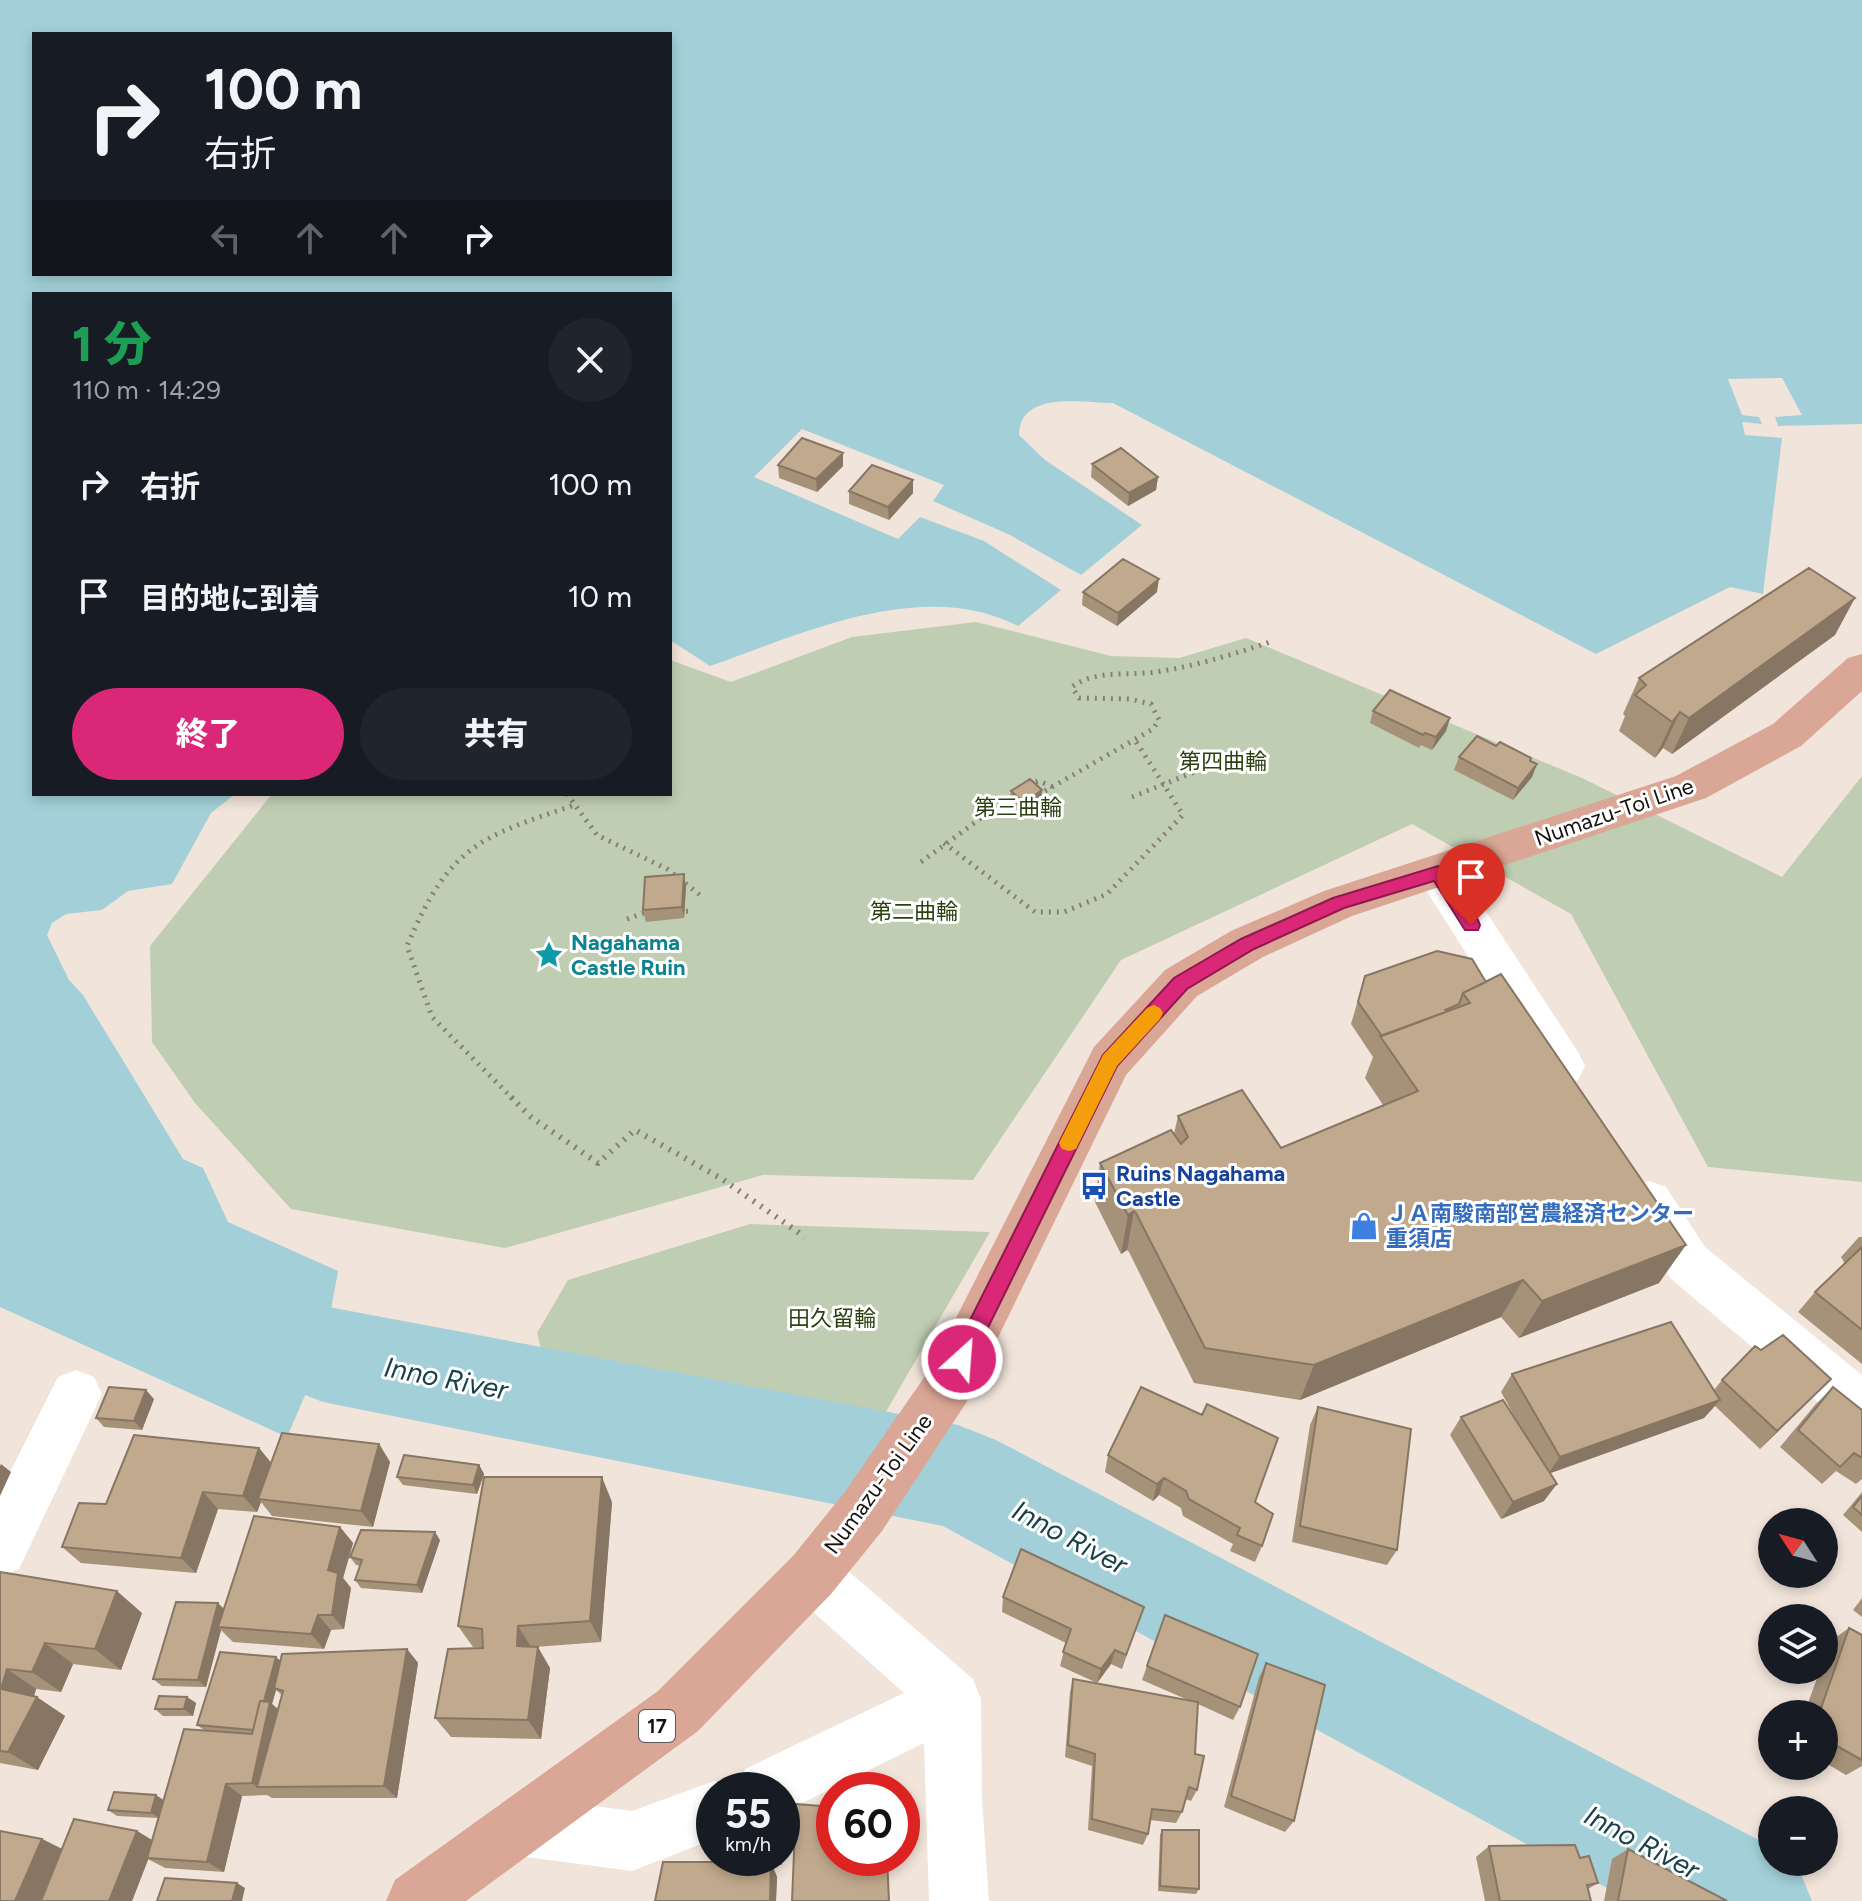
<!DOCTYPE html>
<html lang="ja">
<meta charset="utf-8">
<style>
body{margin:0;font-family:Figtree,"Noto Sans JP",sans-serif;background:#20242c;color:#f1f3f6;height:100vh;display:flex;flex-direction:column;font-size:30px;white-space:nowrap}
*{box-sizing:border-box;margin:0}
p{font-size:26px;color:#9ea1a6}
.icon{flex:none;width:44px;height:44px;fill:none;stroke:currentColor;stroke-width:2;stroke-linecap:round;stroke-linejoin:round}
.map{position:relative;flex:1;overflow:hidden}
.panel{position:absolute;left:32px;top:292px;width:640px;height:504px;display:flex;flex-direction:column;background:#171b24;border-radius:0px;box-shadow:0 4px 12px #0003}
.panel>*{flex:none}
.guide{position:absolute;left:32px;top:32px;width:640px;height:244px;border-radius:0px;box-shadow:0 4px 12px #0003;background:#171b24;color:#f1f3f6;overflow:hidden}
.needle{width:52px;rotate:306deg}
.tools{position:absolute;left:1758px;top:1508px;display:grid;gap:16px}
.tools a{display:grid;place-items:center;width:80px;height:80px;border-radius:50%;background:#171b24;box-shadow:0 4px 12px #0003;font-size:40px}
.speed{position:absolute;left:696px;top:1772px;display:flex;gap:16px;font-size:40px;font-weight:700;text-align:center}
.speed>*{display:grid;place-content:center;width:104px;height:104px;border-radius:50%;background:#171b24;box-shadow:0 4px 12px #0003;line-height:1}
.speed small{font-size:20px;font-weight:400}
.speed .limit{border:12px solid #d22;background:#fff;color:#111}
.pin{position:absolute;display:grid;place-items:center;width:68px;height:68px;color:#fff;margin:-82px -34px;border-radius:50% 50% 50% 0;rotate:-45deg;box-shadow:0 0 8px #0007}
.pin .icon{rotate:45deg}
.me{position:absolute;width:88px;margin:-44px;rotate:26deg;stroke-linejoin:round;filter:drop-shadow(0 0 6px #0008)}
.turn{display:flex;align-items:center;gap:28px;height:168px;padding:0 40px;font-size:36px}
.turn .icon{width:104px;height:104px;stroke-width:2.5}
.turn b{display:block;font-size:56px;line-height:68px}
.lanes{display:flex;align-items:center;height:76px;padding:0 40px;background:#0003;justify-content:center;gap:40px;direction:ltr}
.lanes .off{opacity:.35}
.round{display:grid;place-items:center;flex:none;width:84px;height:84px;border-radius:42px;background:#20242c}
.summary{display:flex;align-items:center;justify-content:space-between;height:136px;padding:0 40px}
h1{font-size:48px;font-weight:800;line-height:60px;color:#1e9e55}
.primary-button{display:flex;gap:16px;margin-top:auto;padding:16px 40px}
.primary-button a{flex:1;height:92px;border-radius:48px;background:#db2777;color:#fff;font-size:32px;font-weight:800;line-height:92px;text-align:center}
.primary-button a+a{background:#20242c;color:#f1f3f6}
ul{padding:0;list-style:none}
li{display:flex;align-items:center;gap:24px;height:112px;padding:0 40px}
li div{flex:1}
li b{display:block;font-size:30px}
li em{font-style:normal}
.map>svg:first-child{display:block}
.green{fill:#bfceb2}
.water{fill:#a3d0d8;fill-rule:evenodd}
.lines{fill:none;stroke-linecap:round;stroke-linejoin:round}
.river{fill:#a3d0d8;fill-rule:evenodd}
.path-far1{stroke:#877e77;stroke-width:5;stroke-dasharray:2 6;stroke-linecap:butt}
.path{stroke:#877e77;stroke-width:6;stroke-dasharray:2 7;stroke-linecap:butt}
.minor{fill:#fff;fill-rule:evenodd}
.primary{fill:#daa696;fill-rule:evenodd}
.wall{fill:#a69179;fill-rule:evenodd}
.shaded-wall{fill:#877663}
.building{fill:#c1a98d;stroke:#877663;stroke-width:2}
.route{fill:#db2777;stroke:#8e194d;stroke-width:2}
.slow{fill:#f59e0b}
.labels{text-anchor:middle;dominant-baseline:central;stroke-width:6;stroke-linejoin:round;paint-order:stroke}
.shield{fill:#fff;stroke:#5c5957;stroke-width:2}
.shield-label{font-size:20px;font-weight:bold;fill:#16120f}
.park-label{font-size:22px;fill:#2b4110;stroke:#fff}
.street-label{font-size:22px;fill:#16120f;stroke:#fff}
.culture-label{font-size:22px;font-weight:bold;fill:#0d838f;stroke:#fff;text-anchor:start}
.transit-label{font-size:22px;font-weight:bold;fill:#164399;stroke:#fff;text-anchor:start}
.shop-label{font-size:22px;font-weight:bold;fill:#366cbe;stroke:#fff;text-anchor:start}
.near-water-label{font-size:28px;font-style:italic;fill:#184148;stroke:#fff}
</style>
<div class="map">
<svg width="1862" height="1901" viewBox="0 0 1862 1901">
<rect width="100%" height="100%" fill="#f1e4da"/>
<path class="green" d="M976 622 1111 656 1179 658 1246 638 1582 778 1782 877 1862 776V1182L1708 1167 1571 914 1412 824 1121 960 973 1180 763 1175 505 1248 291 1209 195 1103 152 1042 150 946 272 794H670V660L731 682 852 637Z
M750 1224 990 1232 880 1422 542 1353 537 1333 568 1280Z"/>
<path class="water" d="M0 0H1862V424L1778 426 1775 417 1802 415 1782 378 1728 379 1742 415 1759 417 1762 424 1742 422 1745 435 1782 438 1763 594 1730 587 1596 654 1113 403C1082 403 1020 390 1019 435L1045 460 1142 525 1081 575 1010 535 933 501 944 485 802 429 754 477 898 539 920 517 984 541 1061 590 1018 626C923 577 803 633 710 666L670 640V294H34V794H235L211 813 172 884 128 891 102 910 66 914 52 923 47 935 69 980 83 995 183 1159 203 1168 228 1222 338 1271 323 1354 287 1437 0 1307ZM34 34H670V274H34Z"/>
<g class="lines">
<path class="river" d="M323 1306 958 1425 996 1440 1772 1847V1862H1796L1812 1901H1631L943 1526 323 1402 287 1388 272 1354 287 1320Z"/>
<path class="path-far1" d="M1028 784 1039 781 1053 787
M567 794 597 835 667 869 700 895
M1038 795 1153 729 1159 720 1151 704 1130 699 1079 698 1072 687C1097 668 1132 677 1162 671 1199 665 1234 654 1270 642
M1132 797 1214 764
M944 843 1035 912H1064L1107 894 1183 815 1135 740
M921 862 1014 794
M678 912 693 911
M627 919 649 911
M513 1099 432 1017 407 946C449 847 478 837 575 805"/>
<path class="path" d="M511 1097 531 1117 598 1163 635 1130 722 1179 805 1237"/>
<path class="minor" d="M1438 856 1453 861 1578 1052 1585 1066 1578 1080 1562 1085 1546 1080 1423 885 1417 873 1423 861Z
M1649 1181 1666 1187 1705 1247 1862 1375V1432L1844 1424 1671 1279 1625 1202 1632 1187Z
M76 1370 94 1377 102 1394 19 1569 0 1577V1492L58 1377Z
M812 1548 831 1556 973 1679 981 1699 982 1799 989 1901H929L924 1743 782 1813V1790H737L745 1769 904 1693 793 1594 785 1575 793 1556Z
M714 1781 735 1790H714V1839L632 1871 519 1856 498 1847 489 1826 498 1805 519 1796 632 1811Z"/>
<path class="primary" d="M1862 654V691L1801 746 1706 798 1352 916 1263 957 1197 996 1126 1075 966 1403 882 1531 831 1594 698 1731 466 1901H386L395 1880 658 1691 793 1556 844 1493 930 1369 1094 1047 1165 970 1231 931 1324 891 1676 776 1773 724 1848 658Z"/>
</g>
<path class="wall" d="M1092 464 1158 477 1156 490 1128 506 1091 477Z
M778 465 843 466 817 492 779 478Z
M913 480V493L889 520 849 504V491Z
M1083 592H1157L1117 626 1082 605Z
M1835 635 1672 754 1663 748 1655 758 1619 731 1625 716 1623 714 1639 678Z
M1373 711 1450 718 1446 731 1432 750 1421 745 1419 748 1370 723Z
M1496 746 1537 764 1532 777 1513 800 1454 770 1459 757Z
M1042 790 1041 802 1023 815 1011 803V791Z
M686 886 684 918 646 922 643 910Z
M1437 951 1659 1283 1519 1338 1501 1317 1300 1400 1194 1383 1129 1252 1127 1250 1121 1254 1095 1202 1100 1163 1174 1134 1178 1116 1281 1148 1383 1105 1365 1078 1373 1057 1351 1024 1365 976Z
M1859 1237H1862V1364L1798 1312 1815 1292 1845 1264 1841 1257Z
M1761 1350 1831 1379 1760 1449 1715 1406 1704 1418 1550 1473 1544 1501 1501 1519 1450 1435 1461 1417 1524 1434 1501 1392 1512 1374 1714 1390 1722 1380Z
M1833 1387 1862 1410V1479L1856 1484 1836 1471 1822 1484 1780 1447 1815 1405Z
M154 1399 142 1430 104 1427 96 1418Z
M1318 1407 1397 1550 1387 1565 1292 1542 1310 1425Z
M379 1444 390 1462 373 1527 272 1516 261 1502 257 1512 218 1509 196 1573 81 1563 62 1547 106 1504 259 1448 271 1463Z
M1108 1455 1255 1502 1262 1546 1255 1562 1230 1551 1233 1544 1183 1516 1181 1508 1159 1495 1153 1501 1105 1472Z
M479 1465 484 1474 477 1494 403 1485 397 1477Z
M1862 1492V1532L1843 1515Z
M612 1502 601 1642 535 1647 550 1668 541 1739 451 1737 435 1718 482 1648 473 1647 458 1626Z
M340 1527 353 1543 343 1578 351 1588 344 1629 331 1630 324 1649 233 1642 221 1630 206 1687 162 1686 153 1679 224 1609Z
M440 1540 422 1593 361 1588 355 1580 360 1566 356 1565 350 1557Z
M0 1572 142 1613 121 1670 73 1664 61 1692 36 1689 34 1696 65 1716 38 1770 0 1763Z
M1003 1597 1144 1607 1122 1669 1111 1664 1097 1683 1060 1666 1066 1643 1002 1612Z
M1862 1598V1617L1853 1610Z
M1165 1615 1240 1707 1233 1720 1198 1704 1195 1754 1197 1790 1191 1801 1185 1799 1182 1812 1176 1823 1150 1820 1148 1834 1143 1845 1088 1830 1092 1766 1065 1757 1070 1692 1073 1679 1188 1700 1142 1680Z
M1849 1628 1862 1635V1766L1846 1775 1824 1762V1714H1804L1820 1670H1824V1657L1829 1642Z
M407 1649 418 1663 397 1798H272L267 1795 242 1796 224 1872 165 1868 148 1859 132 1901H41L42 1839 62 1849 137 1831 152 1840 158 1818 117 1816 108 1810 164 1800 204 1730 197 1725 276 1657 280 1661ZM276 1690 282 1695 278 1709 272 1704Z
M1266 1663 1294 1821 1285 1832 1224 1807 1259 1677Z
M187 1697 196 1703 193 1716H163L155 1709Z
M784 1830 782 1865H772L777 1877 776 1901H655L748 1862 747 1860Z
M1162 1830 1199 1889 1196 1894 1158 1891 1160 1835Z
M1489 1846 1580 1858 1598 1883 1588 1889 1591 1901H1485L1476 1857Z
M1628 1849 1727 1901H1604L1612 1859Z"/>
<path class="shaded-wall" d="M843 453V466L817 492 816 479Z
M1158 477 1156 490 1128 506 1129 493Z
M913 480V493L889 520 888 507Z
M1159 579 1157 592 1117 626 1118 613Z
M1855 598 1835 635 1672 754 1689 718Z
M1680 712 1663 748 1655 758 1672 722Z
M1450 718 1446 731 1432 750 1436 737Z
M1537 764 1532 777 1513 800 1518 788Z
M1042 790 1041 802 1023 815 1024 803Z
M684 874 686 886 684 918 682 907Z
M1134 1211 1127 1250 1121 1254 1128 1215Z
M1686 1245 1659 1283 1519 1338 1542 1301Z
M1523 1280 1501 1317 1300 1400 1314 1365Z
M1831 1379 1813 1397 1760 1449 1777 1431Z
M146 1390 154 1399 142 1430 134 1421Z
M1720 1400 1704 1418 1548 1474 1560 1457Z
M379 1444 390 1462 373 1527 361 1511Z
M259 1448 273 1465 258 1499 261 1502 257 1512 243 1496Z
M1 1464 11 1472 0 1496V1466Z
M479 1465 484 1474 477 1494 473 1485Z
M602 1477 612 1502 601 1642 590 1621Z
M1164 1478 1159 1495 1153 1501 1157 1484Z
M1557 1484 1544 1501 1501 1519 1513 1502Z
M203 1492 218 1509 196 1573 181 1558Z
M340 1527 353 1543 343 1578 351 1588 344 1629 332 1615 328 1570Z
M435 1532 440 1540 422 1593 417 1585Z
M117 1591 142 1613 121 1670 95 1649Z
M218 1603 226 1611 218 1627 221 1630 206 1687 198 1680Z
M318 1615 331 1630 324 1649 311 1634Z
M518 1626 531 1647 517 1646Z
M45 1643 73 1664 61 1692 32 1672Z
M538 1647 550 1668 541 1739 528 1720Z
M407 1649 418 1663 397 1798 384 1786Z
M1115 1650 1111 1664 1097 1683 1101 1669Z
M276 1657 284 1664 274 1688 276 1690 272 1704 284 1715 257 1787 267 1795 252 1783 256 1730Z
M7 1669 36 1689 30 1709 1 1689Z
M37 1697 65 1716 38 1770 8 1752Z
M187 1697 196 1703 193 1716 184 1709Z
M226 1784 242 1796 224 1872 207 1862Z
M156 1795 165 1801 160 1818 151 1813Z
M782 1824 784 1830 782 1865 781 1860V1858H782Z
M137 1831 155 1842 132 1901H109Z
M42 1839 62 1849 40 1901H15Z
M771 1862 777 1877 776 1901H770Z
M237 1883 245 1888 242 1901H232Z"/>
<path class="building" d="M802 438 843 453 816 479 778 465Z
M1121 448 1158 477 1129 493 1092 464Z
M872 465 913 480 888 507 849 491Z
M1123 559 1159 579 1118 613 1083 592Z
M1809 568 1855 598 1689 718 1680 712 1672 722 1635 695 1646 685 1639 678Z
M1390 690 1450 718 1436 737 1425 733 1423 735 1373 711Z
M1477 736 1496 746 1500 742 1531 758 1530 761 1537 764 1518 788 1459 757Z
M1030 779 1042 790 1024 803 1011 791Z
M684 874 682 907 643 910 645 877Z
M1437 951 1472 959 1486 982 1463 993 1459 1004 1445 1010 1446 1012 1382 1036 1358 1002 1365 976Z
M1501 974 1686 1245 1542 1301 1523 1280 1314 1365 1205 1348 1136 1213 1134 1211 1128 1215 1100 1163 1171 1130 1181 1144 1188 1137 1178 1116 1242 1090 1281 1148 1418 1091 1380 1036 1470 1003 1463 993Z
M1862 1247V1330L1815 1292Z
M1671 1322 1720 1400 1560 1457 1512 1374Z
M1783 1335 1831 1379 1777 1431 1722 1380 1755 1346 1761 1350Z
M109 1387 146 1390 134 1421 96 1418Z
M1141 1387 1202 1415 1207 1404 1278 1438 1255 1502 1273 1514 1262 1546 1237 1535 1240 1528 1189 1499 1186 1491 1164 1478 1157 1484 1108 1455Z
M1833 1387 1862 1410V1458L1854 1453 1840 1467 1798 1430Z
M1503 1400 1557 1484 1513 1502 1461 1417Z
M1318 1407 1411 1429 1397 1550 1300 1526Z
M282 1433 379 1444 361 1511 258 1499Z
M134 1435 259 1448 243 1496 203 1492 181 1558 62 1547 79 1503 106 1504Z
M404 1455 479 1465 473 1485 397 1477Z
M484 1477H602L590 1621 518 1626 517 1646 538 1647 528 1720 435 1718 448 1649 483 1648 482 1629 458 1626Z
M1862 1496V1515L1853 1507Z
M254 1516 340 1527 328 1570 338 1573 332 1615H318L311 1634 218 1627Z
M361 1530 435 1532 417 1585 355 1580 362 1560 350 1557Z
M1021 1549 1144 1607 1126 1655 1115 1650 1101 1669 1063 1652 1071 1629 1003 1597Z
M0 1572 117 1591 95 1649 45 1643 32 1672 7 1669 1 1689 37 1697 8 1752 0 1751Z
M176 1602 218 1603 198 1680 153 1679Z
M1165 1615 1258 1654 1240 1707 1147 1666Z
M1849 1628 1862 1635V1760L1824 1739V1714H1819Z
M407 1649 384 1786 257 1787 283 1691 274 1688 282 1654Z
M220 1652 276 1657 264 1701H260L253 1730 197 1725Z
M1266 1663 1325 1685 1294 1821 1231 1796Z
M1073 1679 1198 1702 1195 1754 1204 1756 1197 1790 1189 1787 1182 1812 1152 1809 1148 1834 1092 1819 1095 1754 1068 1745Z
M159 1696 187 1697 184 1709H155Z
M260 1701 270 1702 252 1783 226 1784 207 1862 147 1858 184 1729 252 1734Z
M114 1792 156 1795 151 1813 108 1810Z
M796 1804 834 1807V1858H887L889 1901H792Z
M74 1819 137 1831 109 1901H41Z
M1162 1830H1199V1889L1160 1886Z
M0 1831 42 1839 15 1901H0Z
M1575 1845 1580 1858 1589 1856 1598 1883 1587 1885 1591 1901H1500L1489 1846Z
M1628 1849 1727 1901H1618Z
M748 1858H781V1860H747Z
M663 1862H771L770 1901H655Z
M165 1878 237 1883 232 1901H157Z"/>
<path class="route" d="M1438 866 1444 868 1478 920 1480 925 1478 930H1465L1434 881 1344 908 1254 949 1187 989 1117 1066 969 1366 962 1368 954 1366 951 1359 954 1352 1103 1055 1174 978 1241 939 1333 898Z"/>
<path class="slow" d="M1154 1005 1160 1008 1163 1013 1160 1019 1117 1066 1076 1149 1069 1151 1062 1149 1059 1143 1103 1055 1147 1008Z"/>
<defs>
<symbol id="sight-bare" viewBox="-9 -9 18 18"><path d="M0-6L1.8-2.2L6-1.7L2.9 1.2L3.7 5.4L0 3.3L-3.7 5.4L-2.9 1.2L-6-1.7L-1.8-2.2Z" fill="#0f9aa8" stroke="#fff" stroke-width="2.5" paint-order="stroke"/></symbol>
<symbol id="bus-bare" viewBox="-9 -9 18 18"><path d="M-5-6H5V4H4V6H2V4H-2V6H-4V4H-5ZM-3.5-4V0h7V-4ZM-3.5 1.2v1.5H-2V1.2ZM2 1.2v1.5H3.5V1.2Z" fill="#1a4fb4" stroke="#fff" stroke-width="2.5" paint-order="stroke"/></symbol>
<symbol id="shop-bare" viewBox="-9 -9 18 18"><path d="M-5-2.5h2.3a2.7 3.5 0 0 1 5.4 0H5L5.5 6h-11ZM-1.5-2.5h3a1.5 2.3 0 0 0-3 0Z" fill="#3f7fe0" stroke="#fff" stroke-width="2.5" paint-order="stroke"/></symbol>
</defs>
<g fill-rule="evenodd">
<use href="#sight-bare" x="529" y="935" width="40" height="40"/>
<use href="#bus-bare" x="1074" y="1166" width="40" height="40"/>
<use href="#shop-bare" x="1344" y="1206" width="40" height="40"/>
</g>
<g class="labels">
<rect class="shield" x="639" y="1710" width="36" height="32" rx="6"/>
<g class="shield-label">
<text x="657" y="1726">17</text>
</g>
<g class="park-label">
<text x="1223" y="761">第四曲輪</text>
<text x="1018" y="807">第三曲輪</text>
<text x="914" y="911">第二曲輪</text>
<text x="832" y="1318">田久留輪</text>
</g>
<g class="street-label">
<text transform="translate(1614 812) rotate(-19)">Numazu-Toi Line</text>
<text transform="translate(878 1484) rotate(-54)">Numazu-Toi Line</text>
</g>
<g class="culture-label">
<text x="571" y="942">Nagahama<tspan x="571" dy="25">Castle Ruin</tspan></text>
</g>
<g class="transit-label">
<text x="1116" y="1173">Ruins Nagahama<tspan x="1116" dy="25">Castle</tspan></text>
</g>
<g class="shop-label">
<text x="1386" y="1213">ＪＡ南駿南部営農経済センター<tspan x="1386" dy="25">重須店</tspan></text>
</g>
<g class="near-water-label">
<text transform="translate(446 1378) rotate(11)">Inno River</text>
<text transform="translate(1070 1537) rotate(28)">Inno River</text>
<text transform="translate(1642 1842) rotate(28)">Inno River</text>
</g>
</g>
</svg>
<div class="tools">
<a><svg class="needle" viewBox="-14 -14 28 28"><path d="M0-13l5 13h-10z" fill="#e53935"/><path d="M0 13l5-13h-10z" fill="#9ea1a6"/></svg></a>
<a><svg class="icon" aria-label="layers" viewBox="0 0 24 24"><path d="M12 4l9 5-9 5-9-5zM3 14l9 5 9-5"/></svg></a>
<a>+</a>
<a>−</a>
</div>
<div class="speed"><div>55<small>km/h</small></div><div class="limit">60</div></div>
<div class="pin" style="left:1471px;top:925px;background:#d93025"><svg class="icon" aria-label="arrive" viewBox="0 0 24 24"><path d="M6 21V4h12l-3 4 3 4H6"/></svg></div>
<svg class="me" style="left:962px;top:1359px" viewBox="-20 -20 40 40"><circle r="17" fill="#db2777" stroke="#fff" stroke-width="3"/><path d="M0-11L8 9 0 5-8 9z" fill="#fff"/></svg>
<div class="guide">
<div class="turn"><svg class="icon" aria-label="right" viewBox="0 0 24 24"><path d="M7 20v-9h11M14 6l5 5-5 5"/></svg><div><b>100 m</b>右折</div></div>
<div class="lanes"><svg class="icon off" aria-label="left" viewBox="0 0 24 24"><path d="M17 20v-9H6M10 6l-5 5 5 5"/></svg><svg class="icon off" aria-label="ahead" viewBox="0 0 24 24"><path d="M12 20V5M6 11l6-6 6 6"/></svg><svg class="icon off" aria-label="ahead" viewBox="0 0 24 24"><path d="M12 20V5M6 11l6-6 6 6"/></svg><svg class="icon" aria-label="right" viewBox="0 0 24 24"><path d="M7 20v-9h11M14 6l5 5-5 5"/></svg></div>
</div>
<section class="panel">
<div class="summary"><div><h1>1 分</h1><p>110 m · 14:29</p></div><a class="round"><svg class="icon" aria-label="close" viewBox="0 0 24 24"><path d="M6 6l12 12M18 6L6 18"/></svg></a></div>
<ul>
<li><svg class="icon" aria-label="right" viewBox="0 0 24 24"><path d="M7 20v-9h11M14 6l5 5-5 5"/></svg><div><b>右折</b></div><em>100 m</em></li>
<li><svg class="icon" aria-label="arrive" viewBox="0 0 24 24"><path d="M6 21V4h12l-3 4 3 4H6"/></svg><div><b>目的地に到着</b></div><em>10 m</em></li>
</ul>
<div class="primary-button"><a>終了</a><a>共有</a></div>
</section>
</div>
